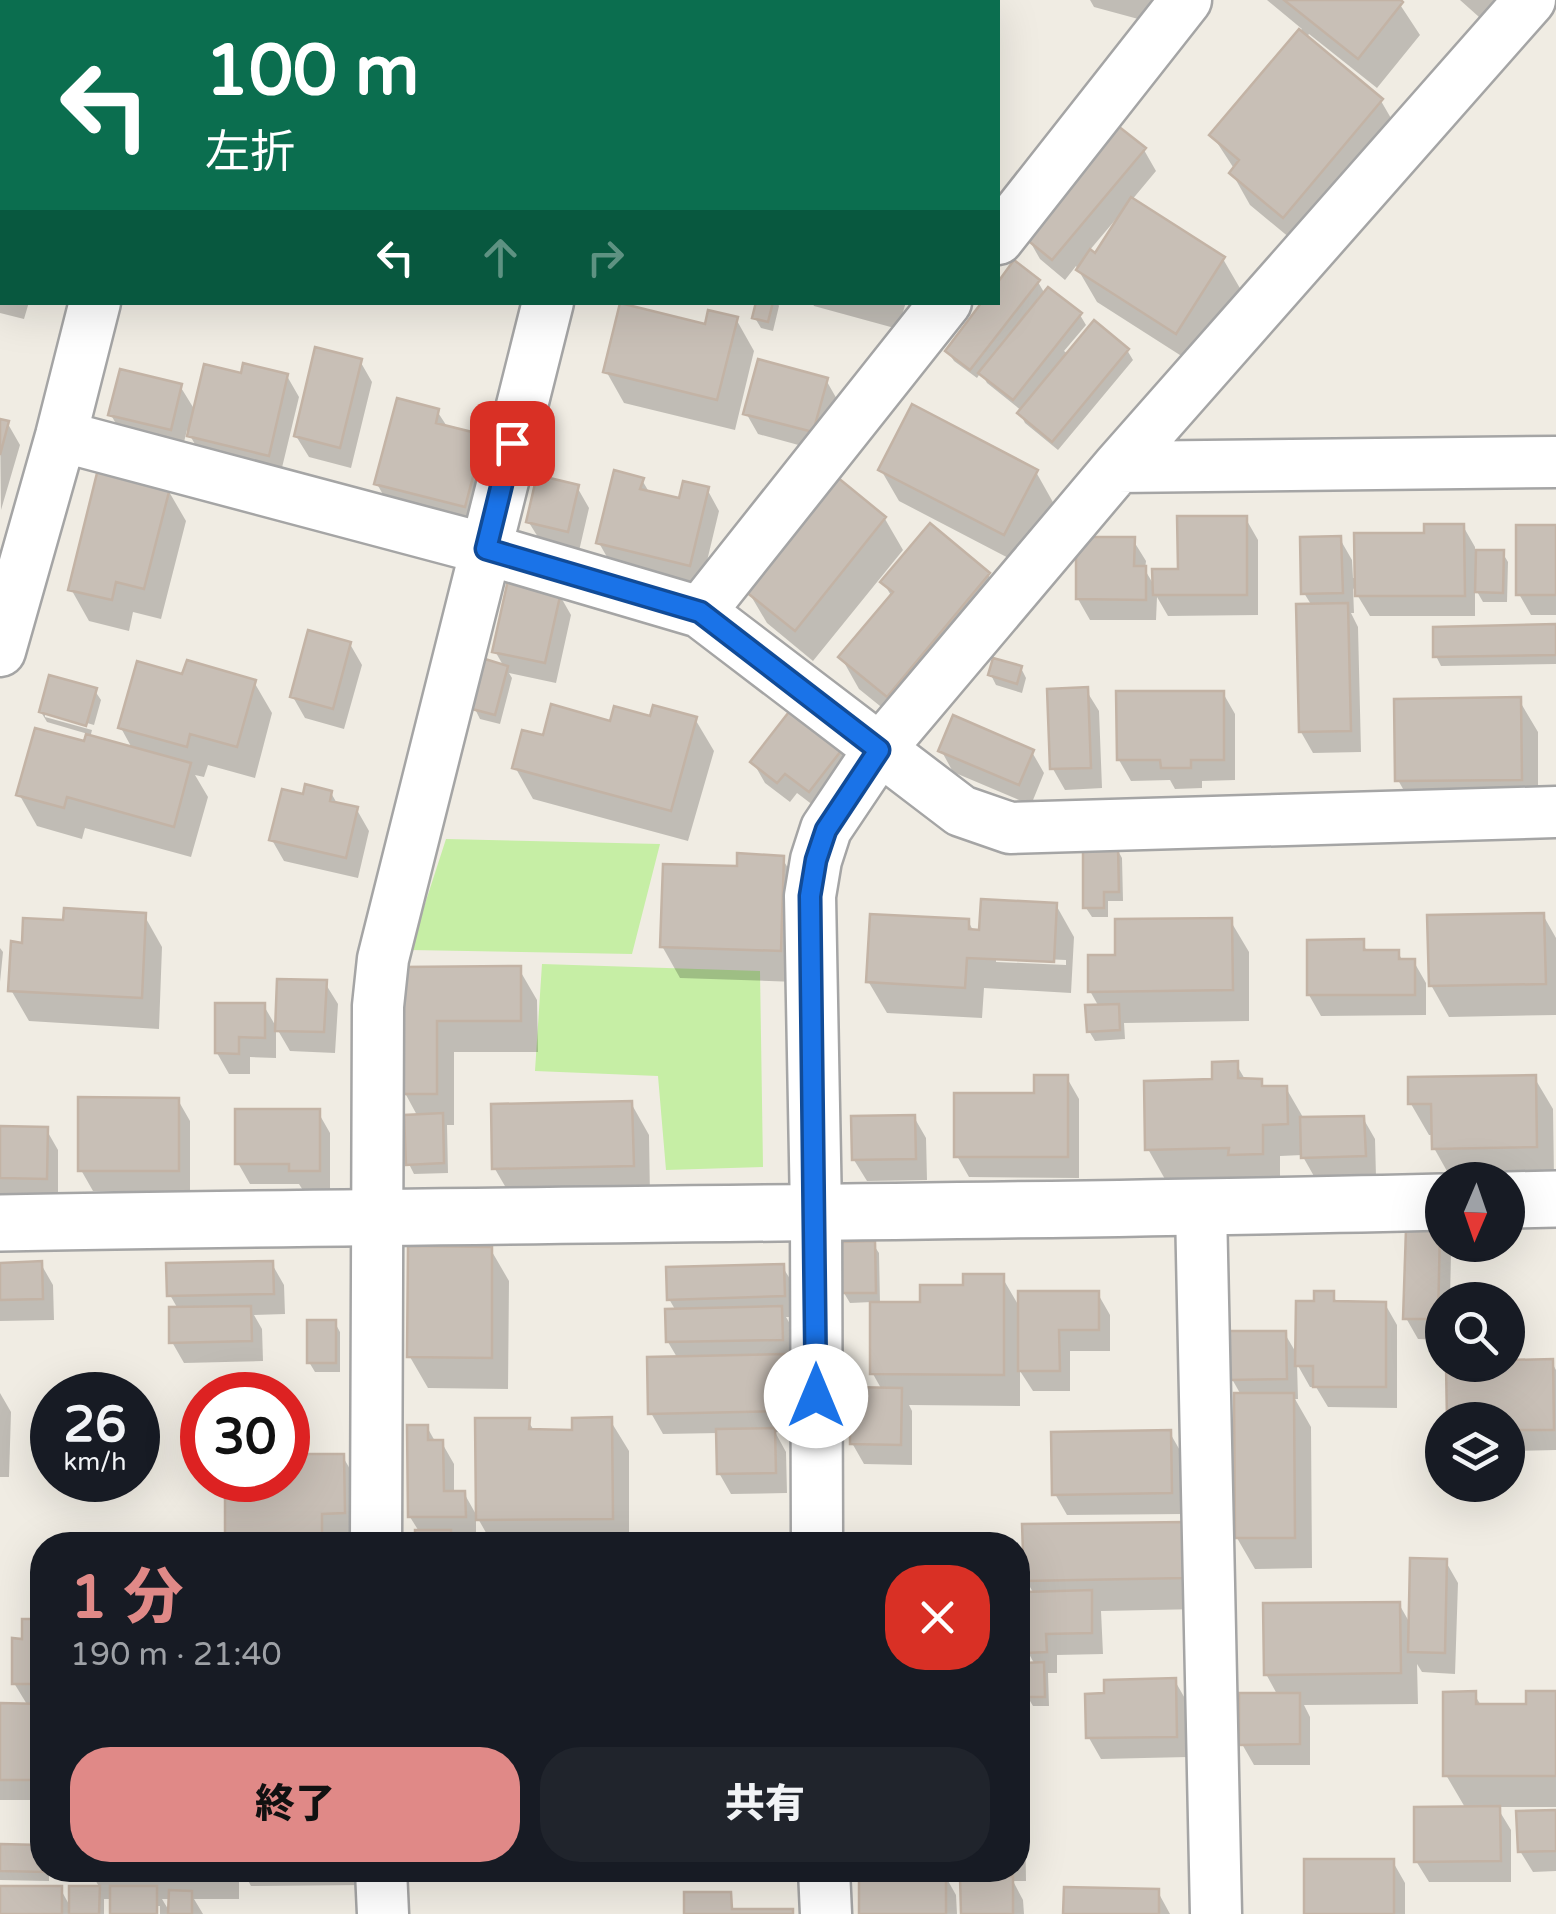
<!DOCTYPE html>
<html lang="ja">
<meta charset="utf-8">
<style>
body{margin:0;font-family:"Varela Round","Noto Sans JP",sans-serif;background:#20242c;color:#f1f3f6;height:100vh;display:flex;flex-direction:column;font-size:38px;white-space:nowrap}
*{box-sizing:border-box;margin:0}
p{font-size:32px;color:#9ea1a6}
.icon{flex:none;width:55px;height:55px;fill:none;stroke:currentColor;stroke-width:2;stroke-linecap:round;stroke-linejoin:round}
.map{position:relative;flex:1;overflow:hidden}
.panel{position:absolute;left:30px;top:1532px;width:1000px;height:350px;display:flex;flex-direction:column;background:#171b24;border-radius:40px;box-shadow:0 10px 40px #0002}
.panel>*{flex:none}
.banner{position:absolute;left:0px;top:0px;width:1000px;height:305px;box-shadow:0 10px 40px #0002;background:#0b6e4f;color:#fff;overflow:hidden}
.needle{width:65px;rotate:182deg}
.buttons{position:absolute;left:1425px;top:1162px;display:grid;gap:20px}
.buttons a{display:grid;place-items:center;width:100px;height:100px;border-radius:50%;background:#171b24;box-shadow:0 10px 40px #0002;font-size:50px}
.speed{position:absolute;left:30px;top:1372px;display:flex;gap:20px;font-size:50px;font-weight:700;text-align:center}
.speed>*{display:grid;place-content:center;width:130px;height:130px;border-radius:50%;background:#171b24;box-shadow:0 10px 40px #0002;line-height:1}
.speed small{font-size:25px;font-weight:400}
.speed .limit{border:15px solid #d22;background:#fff;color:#111}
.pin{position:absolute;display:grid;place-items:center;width:85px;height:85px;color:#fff;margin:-42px;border-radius:20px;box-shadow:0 5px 15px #0006}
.me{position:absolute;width:110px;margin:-55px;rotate:0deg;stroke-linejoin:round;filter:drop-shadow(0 0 8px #0008)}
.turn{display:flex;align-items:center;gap:35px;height:210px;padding:0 40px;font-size:45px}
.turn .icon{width:130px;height:130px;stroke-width:2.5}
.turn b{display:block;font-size:70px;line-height:85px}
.lanes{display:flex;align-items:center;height:95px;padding:0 40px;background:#0003;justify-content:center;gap:50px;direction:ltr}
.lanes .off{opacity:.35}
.round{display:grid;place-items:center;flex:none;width:105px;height:105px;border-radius:40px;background:#20242c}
.summary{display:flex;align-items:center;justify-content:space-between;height:170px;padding:0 40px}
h1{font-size:60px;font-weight:800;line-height:75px;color:#e08987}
.primary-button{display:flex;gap:20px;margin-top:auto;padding:20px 40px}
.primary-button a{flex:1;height:115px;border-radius:40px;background:#e08987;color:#111;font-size:40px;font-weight:800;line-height:115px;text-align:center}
.primary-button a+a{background:#20242c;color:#f1f3f6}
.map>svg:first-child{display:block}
.grass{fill:#c6eea5}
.shadow{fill:#0003;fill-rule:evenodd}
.building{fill:#c8bfb6;stroke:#c3b3a5;stroke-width:2.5}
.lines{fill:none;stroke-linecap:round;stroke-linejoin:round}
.minor-casing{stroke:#a5a5a5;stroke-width:55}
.tertiary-casing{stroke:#a5a5a5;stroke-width:60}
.minor{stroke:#fff;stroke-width:50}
.tertiary{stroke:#fff;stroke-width:55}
.route-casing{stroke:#114b97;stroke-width:25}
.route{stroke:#1a73e8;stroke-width:18}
</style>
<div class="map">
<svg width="1556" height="1914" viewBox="0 0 1556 1914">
<rect width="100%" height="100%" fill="#f0ece3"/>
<path class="grass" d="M446 839 660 844 632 954 410 950Z
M542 964 760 971 763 1167 666 1170 658 1076 535 1071Z"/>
<path class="shadow" d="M0 0 30 2H2V91L0 90Z
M238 0H405L404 2H295L293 0V2H240Z
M847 0H905L904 2H846Z
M1090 0H1159L1153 23 1094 7Z
M1267 0H1397L1420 35 1377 88 1309 34 1306 38 1381 101 1399 132 1302 248 1250 205 1232 173 1235 170 1212 135 1302 29Z
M1460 0H1511L1488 25Z
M1144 150 1156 171 1131 201 1223 259 1241 290 1194 364 1097 302 1076 266 1065 280 1040 259 1028 238ZM1116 219 1119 221 1096 256 1089 251Z
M0 216 2 217V302H29L24 319 0 313Z
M1015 264 1038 282 1045 294 1080 315 1086 325 1064 351 1068 354 1127 350 1133 360 1058 450 1025 423 1020 413 1022 411 987 383 981 372 977 378 954 361 948 352 998 302V287Z
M758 302H777L779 306 773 331 761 328 755 318Z
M812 302H906L898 329 814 306Z
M736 319 754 351 735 430 624 403 606 371 707 327Z
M360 361 372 382 351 468 309 457 296 436Z
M242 376H287L299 397 280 476 202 457 187 430 182 450 123 436 111 415 180 386 196 412Z
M826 380 838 401 824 452 758 434 746 413Z
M437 411 448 428 482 437 494 458 476 527 389 505 377 484Z
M0 422 8 424 20 445 1 510Z
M881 470 1036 472 1054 504 1022 565 899 501Z
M642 480 649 492 680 501 707 489 719 511 701 586 611 564 599 543Z
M577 487 589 508 579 551 541 542 528 521Z
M168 490 186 521 161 619 133 612 129 631 89 621 71 589Z
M885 519 903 550 813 661 767 623 748 591Z
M1246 519 1258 540V615L1168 616 1157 597 1156 620H1090L1078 599 1133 540 1146 561 1145 570 1155 587 1180 572Z
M1463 526 1475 547V552H1502L1508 562 1507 602H1483L1475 588V616H1370L1353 588 1354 613H1351L1358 627 1361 752 1313 753 1301 732 1312 606 1304 593 1340 539 1352 560 1353 578H1357L1426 535Z
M1556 528V615H1531L1519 594Z
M988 574 1006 606 906 727 859 689 841 657 892 597 883 582Z
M559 594 571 615 556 683 509 673 512 678 500 724 480 719 475 709 504 667 495 651Z
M1556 627V664L1441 666 1436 656Z
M350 644 362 665 344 729 305 718 293 697Z
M1021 668 1026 678 1022 693 996 685 991 675Z
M184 677 254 682 272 713 255 778 208 765 204 777 195 775 208 797 191 857 85 828 82 839 37 826 19 794 86 745 88 734 47 722 41 712 95 691 101 700 94 725 45 711V717L92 730 90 738 133 750 121 728Z
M1086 690 1099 711 1102 788 1065 790 1053 769Z
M1223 693 1235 714V780L1202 781V788L1175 789 1170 780 1131 781 1119 760Z
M1519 700 1538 732V810L1416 812 1398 780Z
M652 719H695L714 751 688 841 533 799 515 767 544 738 612 724Z
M842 749 854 770 822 812 797 793 790 802 765 783 753 762Z
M941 750 1032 752 1044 773 1031 805 953 772Z
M331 793 338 805 357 810 369 831 358 878 284 861 272 840 305 797Z
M1117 849 1122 858 1123 901H1108V917H1092L1086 908Z
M782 858 801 890 797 982 680 978 662 946 739 869Z
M1056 905 1074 937 1071 993 984 988 982 1018 887 1013 868 981 968 921 974 932H981ZM996 957 1066 960V965L996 962Z
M144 915 162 947 159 1029 29 1021 11 990 24 945Z
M1543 915 1556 938V1015L1449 1017 1431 985Z
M1230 920 1249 952V1021L1124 1023 1125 1039 1095 1041 1089 1031 1099 1007 1090 991 1117 958Z
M1362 942 1368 953 1398 952 1403 962H1414L1426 983V1015L1321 1016 1309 995Z
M0 948 3 952 0 982Z
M519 969 537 1000 538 1052H454V1125H447L448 1173 414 1174 409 1164 418 1117 405 1093 404 970Z
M325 983 338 1004 335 1053 290 1051 276 1027V1058L250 1057V1074H229L217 1053 264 1006 278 1030Z
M1236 1064 1246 1081H1261L1265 1089 1286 1088 1304 1119 1363 1118 1375 1139 1376 1177 1315 1178 1302 1155 1280 1156V1185L1166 1181 1148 1149Z
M1534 1077 1553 1109 1554 1178 1452 1180 1434 1148V1135H1429L1411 1104Z
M1067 1078 1079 1099V1178L969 1177 957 1156 1037 1096Z
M178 1100 190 1121V1192L93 1191 81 1170Z
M631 1103 649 1135 650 1197 513 1200 495 1169Z
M318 1112 330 1133V1192H304L299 1184H250L238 1163Z
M914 1117 926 1138 927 1180 867 1181 854 1160Z
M0 1129H46L58 1150V1199H0Z
M1439 1232 1442 1238V1245H1446L1451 1253 1450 1300H1442V1340L1418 1339 1406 1318Z
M873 1244 879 1253 880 1304H922L966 1287 1002 1277 1020 1308 1098 1294 1110 1315V1351H1070V1391H1033L1020 1371V1406L909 1405 912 1411V1465L864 1464 852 1443 882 1390 873 1374 872 1302 850 1303 844 1293Z
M491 1250 509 1281 508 1389 428 1388 410 1357Z
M41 1264 53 1285 54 1320 0 1321V1265Z
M272 1264 284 1285 285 1314 254 1315 262 1329 263 1361 184 1363 172 1342 178 1309 170 1295Z
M782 1266 795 1287V1317H786L793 1329V1360L786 1361 796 1378 797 1432H775L786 1452 787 1493 731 1494 719 1473V1433L663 1434 651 1413 678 1359 668 1342 676 1311 669 1299Z
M1332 1294 1338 1304H1385L1397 1325V1408L1328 1407 1316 1387H1310L1297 1364 1298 1399H1295L1311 1427 1312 1568 1255 1569 1237 1538 1241 1395 1232 1379 1285 1334 1298 1356 1316 1304Z
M335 1323 340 1332V1372H315L309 1362Z
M1551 1361 1556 1370V1450L1508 1451V1420H1450L1449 1365H1508V1362Z
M0 1393 11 1412 9 1477H0Z
M610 1420 629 1451V1545H493L476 1515V1537L453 1538 457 1545H417L420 1533 410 1517 427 1427 436 1443H442L454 1464V1493H464L478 1518 528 1421 535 1432H575Z
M1170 1433 1182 1454 1183 1514 1067 1515 1055 1494Z
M288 1444H294L301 1457H343L361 1488V1544L230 1545 227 1539V1480H288Z
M1183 1524 1202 1609 1101 1611 1103 1654 1057 1655V1673H1048L1049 1706H1033L1027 1696 1035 1665 1028 1652 1034 1594 1026 1580Z
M1446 1562 1458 1583 1455 1674 1422 1672 1417 1664 1418 1704 1304 1705 1310 1717V1765H1254L1242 1744 1278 1696 1266 1674 1399 1604 1411 1625Z
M38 1597H42V1800H0V1706H28L14 1683 24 1641 38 1622Z
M1175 1681 1187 1702 1188 1757 1101 1759 1089 1738Z
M1474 1694 1482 1707 1529 1706 1556 1694V1807H1497L1511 1830V1882H1429L1416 1861 1466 1809 1446 1775Z
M1018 1799 1025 1812 1026 1881H1013L1023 1900 1024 1914H963V1882H955L948 1870H1018Z
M1556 1812V1871L1533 1872 1520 1851Z
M0 1847H42V1870H49V1881L0 1880Z
M1393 1862 1405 1883V1914H1306Z
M89 1870H239V1899H194L203 1914H171V1899H162L171 1914H160V1906H155V1914H113V1899H104V1914H0V1888H60L71 1908 100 1888Z
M242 1870H367V1885L251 1886Z
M899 1870H947V1879L956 1895 957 1914H862L902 1875Z
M1158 1892 1170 1914H1066Z"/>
<path class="building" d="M0 0H30L40 2H2V65L0 64Z
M296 0H388L387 2H305Z
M1284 0H1401L1403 2 1358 59Z
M1299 29 1383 99 1283 218 1229 173 1239 160 1209 135Z
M1118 126 1146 148 1052 260 1025 238Z
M1131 197 1225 257 1176 334 1076 270 1090 249 1095 253Z
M0 214H2V288L0 287Z
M1014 260 1040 280 970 370 945 351 982 302H998V282Z
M1048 287 1082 313 1013 400 978 373Z
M756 302H773L768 322 752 318Z
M620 303 705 324 708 310 738 317 717 400 603 372Z
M1094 320 1129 349 1052 442 1017 413Z
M315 347 362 359 340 448 294 436Z
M758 359 828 378 813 432 743 414Z
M243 363 288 374 269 456 187 436 204 364 241 373Z
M120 369 182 384 171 430 108 415Z
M397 398 439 409 436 423 484 435 465 507 374 484Z
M912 404 1038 470 1004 535 878 470Z
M0 419 9 421 0 455Z
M98 469 170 488 144 589 116 582 112 600 68 590Z
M614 470 644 478 640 489 679 498 683 481 709 487 690 566 596 543Z
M537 475 579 485 568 532 526 522Z
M837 477 886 517 795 631 745 591Z
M1177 516H1247V595H1153L1152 569H1178Z
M930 523 990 573 887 697 838 657 893 592 880 582Z
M1424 524H1464L1465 596H1355L1354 533H1424Z
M1516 525H1556V595H1516Z
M1341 536 1343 593 1301 594 1300 537Z
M1076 537H1135L1134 566H1146V600L1076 599Z
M1476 550H1504L1503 593 1475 592Z
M508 580 561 592 545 663 492 652Z
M1348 603 1351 731 1299 732 1296 604Z
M1556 624V655L1433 657V627Z
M308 630 351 642 333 709 290 697Z
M993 658 1022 666 1017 684 988 675Z
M485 659 508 666 495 715 472 709Z
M187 660 256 680 237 747 190 734 187 747 118 728 137 661 182 674Z
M49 675 97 688 86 726 39 712Z
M1088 687 1091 768 1050 769 1047 689Z
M1116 691H1224V760H1191V768H1161L1160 760H1117Z
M1521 697 1522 780 1395 781 1394 699Z
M551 704 610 721 614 706 650 716 653 705 697 717 671 811 512 768 522 730 543 735Z
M792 708 844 747 809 792 785 774 777 783 750 762Z
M953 715 1034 750 1019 785 938 751Z
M35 728 84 741 86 734 191 763 174 827 67 797 64 808 16 795Z
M305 784 332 791 330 801 358 807 346 858 269 840 282 789 303 794Z
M1083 846H1118L1119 892H1104V908H1083Z
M737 853 784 856 781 951 660 947 663 864 737 866Z
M981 899 1057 903 1054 962 967 958 965 988 866 982 870 914 969 919V929L979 930Z
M64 908 146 913 142 998 8 991 11 941 22 943 23 918 63 920Z
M1544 913 1546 984 1429 986 1427 915Z
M1232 918 1233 990 1088 992V955H1115V919Z
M1364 939V950H1399V959H1415V995H1307V940Z
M521 966V1021H437V1094H402L401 967Z
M277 979 327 980 324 1032 275 1031Z
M215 1003H265V1038L239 1037V1054L215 1053Z
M1119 1004 1120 1030 1087 1032 1085 1005Z
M1238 1061V1078L1262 1079V1086H1287L1288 1124 1263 1125V1154L1228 1155 1229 1148 1145 1150 1144 1081 1212 1079V1062Z
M1034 1075H1068V1157H954V1093H1034Z
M1536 1075 1537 1147 1432 1149 1431 1104H1408V1077Z
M78 1097 179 1098V1171H78Z
M632 1101 634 1166 492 1169 491 1104Z
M235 1109H320V1171H289V1164H235Z
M443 1113 444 1163 406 1165 404 1115Z
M915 1115 916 1159 852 1160 851 1116Z
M1364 1116 1366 1156 1301 1158 1300 1117Z
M0 1126 48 1127 47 1179 0 1178Z
M1406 1229 1440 1230 1438 1319H1403Z
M875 1241 876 1293H841L840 1242Z
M408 1246 492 1247V1358L407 1357Z
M42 1261 43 1299 0 1300V1263Z
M273 1261 274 1294 167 1296 166 1263Z
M784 1264 785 1296 667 1300 666 1267Z
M963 1274H1004V1375L870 1374V1302H920V1285H963Z
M1018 1291H1099V1330H1059L1060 1371H1018Z
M1314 1291H1334V1301L1386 1302V1387H1313V1366H1295L1296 1301H1314Z
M251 1306 252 1341 169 1343V1307Z
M782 1306 783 1340 666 1342 665 1309Z
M307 1320H336V1363H307Z
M1229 1331H1286L1287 1379 1229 1380Z
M785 1354 786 1411 648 1414 647 1357Z
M1553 1359 1554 1430H1508V1420H1447L1446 1365H1508V1360Z
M850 1387 902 1388 901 1445 850 1444Z
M1234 1393H1294L1295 1538H1235Z
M612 1417 613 1519 476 1520 475 1418H530L529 1429 572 1430V1418Z
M407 1425H428V1440H443L444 1491H465L466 1517H408Z
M775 1428 776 1473 717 1474 716 1429Z
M1171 1430 1172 1493 1052 1495 1051 1432Z
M288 1441H295V1454H344L345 1513 322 1514V1540H225V1480H288Z
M1184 1522 1185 1578 1024 1581 1022 1524Z
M415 1530H451V1545H415Z
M959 1539V1545H899L898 1540Z
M1410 1558 1447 1559 1445 1653 1408 1652Z
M1092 1590V1633L1046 1634 1047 1652 1025 1653 1024 1592Z
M36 1594H42V1684H12V1638L22 1639V1619H35Z
M1400 1602 1401 1673 1264 1675 1263 1603Z
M1044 1662 1045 1697H1025L1024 1663Z
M1176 1678 1177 1737 1086 1738 1085 1694 1104 1693V1680Z
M1476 1691V1704H1526V1691H1556V1776H1443V1692Z
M1239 1693H1300V1744L1239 1745Z
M0 1703 42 1704 40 1780H0Z
M1500 1806 1501 1861 1414 1862V1807Z
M1556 1810V1851L1518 1852 1516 1811Z
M0 1844 42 1845V1870L45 1872 0 1871Z
M1304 1859H1394V1914H1304Z
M946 1872V1914H859V1873Z
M1013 1876V1914H961L960 1877Z
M0 1886H62V1914H0Z
M69 1886H100L99 1914H69Z
M110 1886H157V1914H110Z
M1064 1887 1159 1889V1914H1063Z
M169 1890 192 1891V1914H168Z
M684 1892H731L732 1909H793V1914H684Z"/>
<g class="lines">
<defs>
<path id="minor" d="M171 2V0
M630 2V0
M998 239 1186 0
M61 436 486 549 700 612 961 811 1010 828 1556 812
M1118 467 1556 462
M700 612 946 302
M0 651 61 436 95 302
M1201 1208 1216 1914
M376 1545 378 1006 383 959 548 302
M817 1545 816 1211 810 896 816 860 826 829 879 750 1118 467 1530 0
M381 1870 383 1914
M824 1870 826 1914"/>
<path id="tertiary" d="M1508 1200 1556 1199
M0 1223C481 1214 962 1214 1442 1202"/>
</defs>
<use href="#minor" class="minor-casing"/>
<use href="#tertiary" class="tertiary-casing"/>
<use href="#minor" class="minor"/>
<use href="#tertiary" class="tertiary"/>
</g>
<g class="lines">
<defs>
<path id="route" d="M512 443 486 549 700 612 879 750 826 830 816 860 810 896 816 1396"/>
</defs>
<use href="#route" class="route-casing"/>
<use href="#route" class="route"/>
</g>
</svg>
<div class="buttons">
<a><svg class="needle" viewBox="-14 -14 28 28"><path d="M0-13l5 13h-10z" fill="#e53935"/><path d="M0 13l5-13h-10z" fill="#9ea1a6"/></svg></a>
<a><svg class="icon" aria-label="search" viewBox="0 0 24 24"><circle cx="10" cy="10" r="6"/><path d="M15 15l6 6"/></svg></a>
<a><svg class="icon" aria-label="layers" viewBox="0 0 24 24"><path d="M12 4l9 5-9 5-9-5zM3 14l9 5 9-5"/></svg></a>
</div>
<div class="speed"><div>26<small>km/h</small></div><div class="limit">30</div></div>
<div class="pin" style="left:512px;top:443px;background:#d93025"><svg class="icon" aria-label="arrive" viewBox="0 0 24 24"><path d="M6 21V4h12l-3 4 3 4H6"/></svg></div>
<svg class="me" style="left:816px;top:1396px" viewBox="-20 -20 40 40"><circle r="19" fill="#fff"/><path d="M0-13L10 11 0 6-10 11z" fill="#1a73e8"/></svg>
<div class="banner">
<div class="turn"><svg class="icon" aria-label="left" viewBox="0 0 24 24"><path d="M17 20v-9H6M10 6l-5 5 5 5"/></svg><div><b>100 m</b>左折</div></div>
<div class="lanes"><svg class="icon" aria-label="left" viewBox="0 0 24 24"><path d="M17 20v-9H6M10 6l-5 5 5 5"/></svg><svg class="icon off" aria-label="ahead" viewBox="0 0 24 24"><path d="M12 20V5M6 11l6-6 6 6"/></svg><svg class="icon off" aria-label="right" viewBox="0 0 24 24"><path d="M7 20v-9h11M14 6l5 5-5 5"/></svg></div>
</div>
<section class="panel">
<div class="summary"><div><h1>1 分</h1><p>190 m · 21:40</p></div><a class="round" style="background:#d93025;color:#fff"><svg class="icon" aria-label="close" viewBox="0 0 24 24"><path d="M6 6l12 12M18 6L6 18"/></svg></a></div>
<div class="primary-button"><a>終了</a><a>共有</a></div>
</section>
</div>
